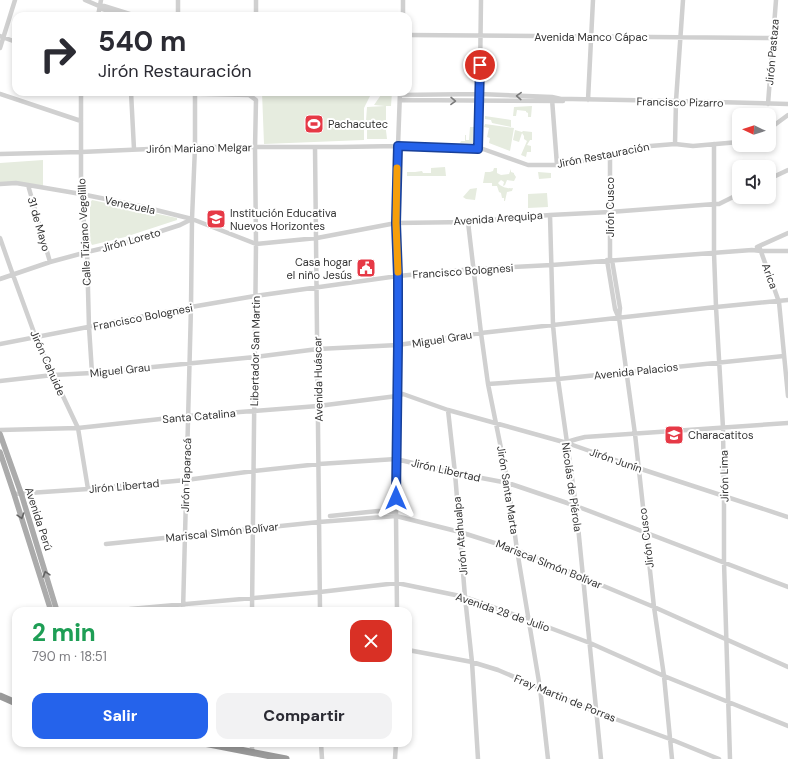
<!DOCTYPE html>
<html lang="es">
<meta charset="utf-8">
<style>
body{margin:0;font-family:"DM Sans",sans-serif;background:#f2f2f3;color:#2b2b33;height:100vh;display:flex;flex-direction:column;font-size:15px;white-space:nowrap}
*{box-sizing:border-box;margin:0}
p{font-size:13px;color:#7c7c81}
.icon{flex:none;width:22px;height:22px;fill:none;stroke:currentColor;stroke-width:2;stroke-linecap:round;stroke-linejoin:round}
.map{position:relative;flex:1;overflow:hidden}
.details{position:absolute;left:12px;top:607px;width:400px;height:140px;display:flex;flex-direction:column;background:#fff;border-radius:12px;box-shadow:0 2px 6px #0003}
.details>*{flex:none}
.guide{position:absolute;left:12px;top:12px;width:400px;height:84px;border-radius:12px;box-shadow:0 2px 6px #0003;background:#fff;color:#2b2b33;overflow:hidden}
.needle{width:26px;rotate:274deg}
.controls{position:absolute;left:732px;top:108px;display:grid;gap:8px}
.controls a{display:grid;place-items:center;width:44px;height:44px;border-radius:8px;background:#fff;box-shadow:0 2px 6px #0003;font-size:20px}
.pin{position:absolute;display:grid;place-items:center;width:34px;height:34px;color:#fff;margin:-17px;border:2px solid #fff;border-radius:50%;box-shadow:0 1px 4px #0007}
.me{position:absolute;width:44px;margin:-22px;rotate:0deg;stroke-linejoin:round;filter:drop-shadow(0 0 3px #0008)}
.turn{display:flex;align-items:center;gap:14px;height:84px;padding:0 20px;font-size:18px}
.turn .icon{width:52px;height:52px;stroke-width:2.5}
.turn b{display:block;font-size:28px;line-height:34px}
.round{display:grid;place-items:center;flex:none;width:42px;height:42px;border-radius:12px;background:#f2f2f3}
.head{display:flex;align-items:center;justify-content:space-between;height:68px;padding:0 20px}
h1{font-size:24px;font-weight:800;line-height:30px;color:#1e9e55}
.cta{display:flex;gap:8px;margin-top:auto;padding:8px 20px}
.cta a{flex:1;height:46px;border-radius:12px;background:#2563eb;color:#fff;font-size:16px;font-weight:800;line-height:46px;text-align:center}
.cta a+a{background:#f2f2f3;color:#2b2b33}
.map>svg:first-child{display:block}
.green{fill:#e6ecdf}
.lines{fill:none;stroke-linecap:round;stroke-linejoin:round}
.minor{stroke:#d0d0d0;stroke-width:4.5}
.major{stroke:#ababab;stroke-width:5.5}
.highway{stroke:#9a9a9a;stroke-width:7}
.oneway{stroke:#7a7a7a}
.oneway2{stroke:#636363}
.route-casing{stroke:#184099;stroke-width:10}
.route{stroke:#2563eb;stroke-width:7}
.slow{stroke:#f59e0b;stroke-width:7}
.labels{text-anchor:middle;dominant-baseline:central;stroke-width:4;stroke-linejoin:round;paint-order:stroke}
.street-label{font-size:11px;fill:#333;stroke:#fff}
.poi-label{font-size:11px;fill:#333;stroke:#fff;text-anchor:start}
</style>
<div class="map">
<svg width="788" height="759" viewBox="0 0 788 759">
<rect width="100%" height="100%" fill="#fff"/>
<path class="green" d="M262 92H372L364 108V140L264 144Z
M383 92H392L391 106H386V121H366L367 107 385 106 374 105Z
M532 106 531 117H528V113L526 112V111L517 110 516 116H513L514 107Z
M485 116 511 120V127L492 123 491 120 485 119Z
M385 122 387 139H367V123Z
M485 124 514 128 510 151 489 143 490 138 487 137 489 128 484 127Z
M470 127H474L473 143H460L461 141H465V135H466V140H469Z
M515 130 522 132 523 131 532 132V140H530L527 145 531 146V152H527L526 157 521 155 527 141 524 139V136L522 133 519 142 513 140Z
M43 160V186L0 182V163Z
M445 167 446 176H407V172H415L422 171 423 173H431V168Z
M494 168H497V173L501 175 509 174 511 169V172L514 173V174L516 177 514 181 507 180 505 185 503 186 504 182 501 180 498 183C501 187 508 189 513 188L512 191 507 192 505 201H504V198H502L501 193 499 192 497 186H492V183H483L485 172H490L493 171Z
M538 172 551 173V178L539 179Z
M477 188 475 200 466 199 463 197 470 189Z
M547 193 548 207 528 208V194Z
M92 200 177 218V220L125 237 92 245 90 241V203Z"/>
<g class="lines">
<path class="minor" d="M85 0 99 6H104L136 16
M178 0V16
M403 0V16
M99 6 102 9 122 16
M98 16 101 0
M256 16V0
M408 35 773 38
M0 36 16 42
M0 48 15 0
M81 92V194L87 252 89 327 92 373
M131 92 134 149
M160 92 168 93 249 95 256 100 255 148 256 244 252 611
M0 94 81 121
M400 95 479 94 552 97 561 99H572L676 101 788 104
M552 99 557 165
M400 100 563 101
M588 100 593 0
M768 104 776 0
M769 129 788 115
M675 144 676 101 683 0
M714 144V253L716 307 723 428 724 496V562L730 759
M315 147 320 611
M479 149 481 0
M0 154 81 152 195 147H341L398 146 483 149 528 165H557L595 159 638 147 675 144 693 146 739 142
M769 179 788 170
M0 184 16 183 28 185 81 194 140 206 192 219 256 244 317 238 396 223 468 222 550 215 610 212 715 204H719L739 194
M28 185 50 262
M550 215 553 325 558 379 576 506 601 759
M468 222 481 333 488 384 508 483 517 550 540 688 548 759
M0 238 13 275 36 338 53 375 78 428 88 489
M759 246 779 302 788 396
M757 247 788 233
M607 260 615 309 618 316
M610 260V154
M612 260 620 308 619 318 635 434 654 607 664 676 672 759
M0 279 50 262 87 252 121 244 180 225 192 219
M0 344 191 307 255 296 398 276 474 269 552 265 752 250 761 251H788
M0 381 53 375 92 373 255 357 318 349 398 345 481 333 716 307 788 300
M488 384 558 379 784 356
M448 410 455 473 465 597 472 662 478 759
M0 430 78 428 188 416 318 406 397 396 403 394 448 410 567 443 638 468 788 517
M567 442 577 439 585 437 788 423
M14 494 88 489 186 480 254 471 319 464 396 459 455 473 508 483 576 506 788 587
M330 516 378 511 396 512
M106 544 319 522 396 516 460 532 517 550 654 607 788 667
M130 609 320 592 397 583 465 597 529 620 590 643 664 676 788 726
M183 611 191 307 192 219 195 147V92
M397 611 396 516 398 345V276L396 223 398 146 400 92
M408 650 472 662 498 670 596 712 670 739 719 759
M252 743V752
M321 743 322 759
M395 759 396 743"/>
<path class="major" d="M0 434 21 493 57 611
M0 452 14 494 51 611"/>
<path class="highway" d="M0 696 16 703
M204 743 286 759"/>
</g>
<defs><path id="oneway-chevron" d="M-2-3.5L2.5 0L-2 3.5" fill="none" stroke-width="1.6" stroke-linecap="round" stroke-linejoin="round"/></defs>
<g class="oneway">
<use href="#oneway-chevron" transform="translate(519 96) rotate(-178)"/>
<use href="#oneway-chevron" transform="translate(453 101) rotate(1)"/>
</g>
<g class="oneway2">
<use href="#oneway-chevron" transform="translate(21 516) rotate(73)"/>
<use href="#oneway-chevron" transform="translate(46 574) rotate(-107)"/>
</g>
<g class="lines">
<defs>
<path id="route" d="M396 498 398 345V276L396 223 398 146 478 149 480 65"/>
</defs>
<use href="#route" class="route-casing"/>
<use href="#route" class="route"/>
<path class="slow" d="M397 168 396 223 398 272"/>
</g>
<defs>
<symbol id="stadium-square" viewBox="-11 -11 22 22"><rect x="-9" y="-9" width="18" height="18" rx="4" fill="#e63946" stroke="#fff"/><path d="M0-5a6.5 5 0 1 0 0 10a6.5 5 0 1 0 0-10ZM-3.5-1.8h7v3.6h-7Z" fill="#fff"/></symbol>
<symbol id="school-square" viewBox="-11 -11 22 22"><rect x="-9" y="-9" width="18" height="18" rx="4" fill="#e63946" stroke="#fff"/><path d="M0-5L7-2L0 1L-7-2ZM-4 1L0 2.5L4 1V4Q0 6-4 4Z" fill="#fff"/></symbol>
<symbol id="civic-square" viewBox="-11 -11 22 22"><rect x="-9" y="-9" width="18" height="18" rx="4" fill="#e63946" stroke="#fff"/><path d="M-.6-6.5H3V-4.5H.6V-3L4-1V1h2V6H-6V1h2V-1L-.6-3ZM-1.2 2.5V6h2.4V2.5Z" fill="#fff"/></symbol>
<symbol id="university-square" viewBox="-11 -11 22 22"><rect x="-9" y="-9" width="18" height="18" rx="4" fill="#e63946" stroke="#fff"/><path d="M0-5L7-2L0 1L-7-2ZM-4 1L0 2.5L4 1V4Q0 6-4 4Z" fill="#fff"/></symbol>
</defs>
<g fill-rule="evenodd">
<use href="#stadium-square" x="303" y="113" width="22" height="22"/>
<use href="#school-square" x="205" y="208" width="22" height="22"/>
<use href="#civic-square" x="355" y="257" width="22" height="22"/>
<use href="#university-square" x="663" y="424" width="22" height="22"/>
</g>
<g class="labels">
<g class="street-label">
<text x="591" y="37">Avenida Manco Cápac</text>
<text transform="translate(772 52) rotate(-85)">Jirón Pastaza</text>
<text transform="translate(680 102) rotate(1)">Francisco Pizarro</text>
<text transform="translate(199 148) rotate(-1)">Jirón Mariano Melgar</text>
<text transform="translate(603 155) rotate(-11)">Jirón Restauración</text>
<text transform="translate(130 205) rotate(12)">Venezuela</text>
<text transform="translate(610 207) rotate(-90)">Jirón Cusco</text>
<text transform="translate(498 218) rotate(-4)">Avenida Arequipa</text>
<text transform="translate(39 224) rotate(74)">31 de Mayo</text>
<text transform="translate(84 232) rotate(-93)">Calle Tiziano Vegelillo</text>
<text transform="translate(131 240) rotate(-16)">Jirón Loreto</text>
<text transform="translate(463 271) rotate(-4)">Francisco Bolognesi</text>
<text transform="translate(770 276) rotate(70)">Arica</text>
<text transform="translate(143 317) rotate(-11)">Francisco Bolognesi</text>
<text transform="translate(442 339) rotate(-9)">Miguel Grau</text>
<text transform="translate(255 351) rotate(-89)">Libertador San Martin</text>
<text transform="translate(48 363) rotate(66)">Jirón Cahuide</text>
<text transform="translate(120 370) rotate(-6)">Miguel Grau</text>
<text transform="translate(636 371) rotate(-6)">Avenida Palacios</text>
<text transform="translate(318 379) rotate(-91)">Avenida Huáscar</text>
<text transform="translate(199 416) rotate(-5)">Santa Catalina</text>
<text transform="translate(616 460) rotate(19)">Jirón Junín</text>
<text transform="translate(446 470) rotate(13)">Jirón Libertad</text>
<text transform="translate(186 475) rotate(-88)">Jirón Taparacá</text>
<text transform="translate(724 476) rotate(-91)">Jirón Lima</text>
<text transform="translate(124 486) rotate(-5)">Jirón Libertad</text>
<text transform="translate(572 487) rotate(82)">Nicolás de Piérola</text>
<text transform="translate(508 490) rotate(81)">Jirón Santa Marta</text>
<text transform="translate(39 519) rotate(72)">Avenida Perú</text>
<text transform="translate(222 532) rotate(-6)">Mariscal SImón Bolívar</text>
<text transform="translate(460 536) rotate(-95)">Jirón Atahualpa</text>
<text transform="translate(646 538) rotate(-97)">Jirón Cusco</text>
<text transform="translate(549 564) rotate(22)">Mariscal SImón Bolívar</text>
<text transform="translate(503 612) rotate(19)">Avenida 28 de Julio</text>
<text transform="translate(565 698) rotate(22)">Fray Martin de Porras</text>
</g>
<g class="poi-label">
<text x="328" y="124">Pachacutec</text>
<text x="230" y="213">Institución Educativa<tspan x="230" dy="13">Nuevos Horizontes</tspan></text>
<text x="352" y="262" text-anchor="end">Casa hogar<tspan x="352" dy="13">el niño Jesús</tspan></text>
<text x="688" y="435">Characatitos</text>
</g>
</g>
</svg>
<div class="controls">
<a><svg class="needle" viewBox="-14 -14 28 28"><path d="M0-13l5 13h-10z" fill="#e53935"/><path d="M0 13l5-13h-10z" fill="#7c7c81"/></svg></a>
<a><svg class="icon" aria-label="sound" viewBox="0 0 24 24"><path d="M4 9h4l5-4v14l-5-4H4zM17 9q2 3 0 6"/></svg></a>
</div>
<div class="pin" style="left:480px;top:65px;background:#d93025"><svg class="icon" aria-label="arrive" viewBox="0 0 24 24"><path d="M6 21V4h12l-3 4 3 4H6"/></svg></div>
<svg class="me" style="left:396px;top:498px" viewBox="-20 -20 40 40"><path d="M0-17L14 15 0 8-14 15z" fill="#2563eb" stroke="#fff" stroke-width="4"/></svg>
<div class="guide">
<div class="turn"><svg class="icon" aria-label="right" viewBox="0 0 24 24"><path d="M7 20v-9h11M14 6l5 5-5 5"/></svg><div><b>540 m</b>Jirón Restauración</div></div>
</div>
<section class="details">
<div class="head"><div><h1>2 min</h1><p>790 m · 18:51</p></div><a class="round" style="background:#d93025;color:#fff"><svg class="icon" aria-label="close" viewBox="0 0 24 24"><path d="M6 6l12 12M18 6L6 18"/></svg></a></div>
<div class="cta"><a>Salir</a><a>Compartir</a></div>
</section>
</div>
